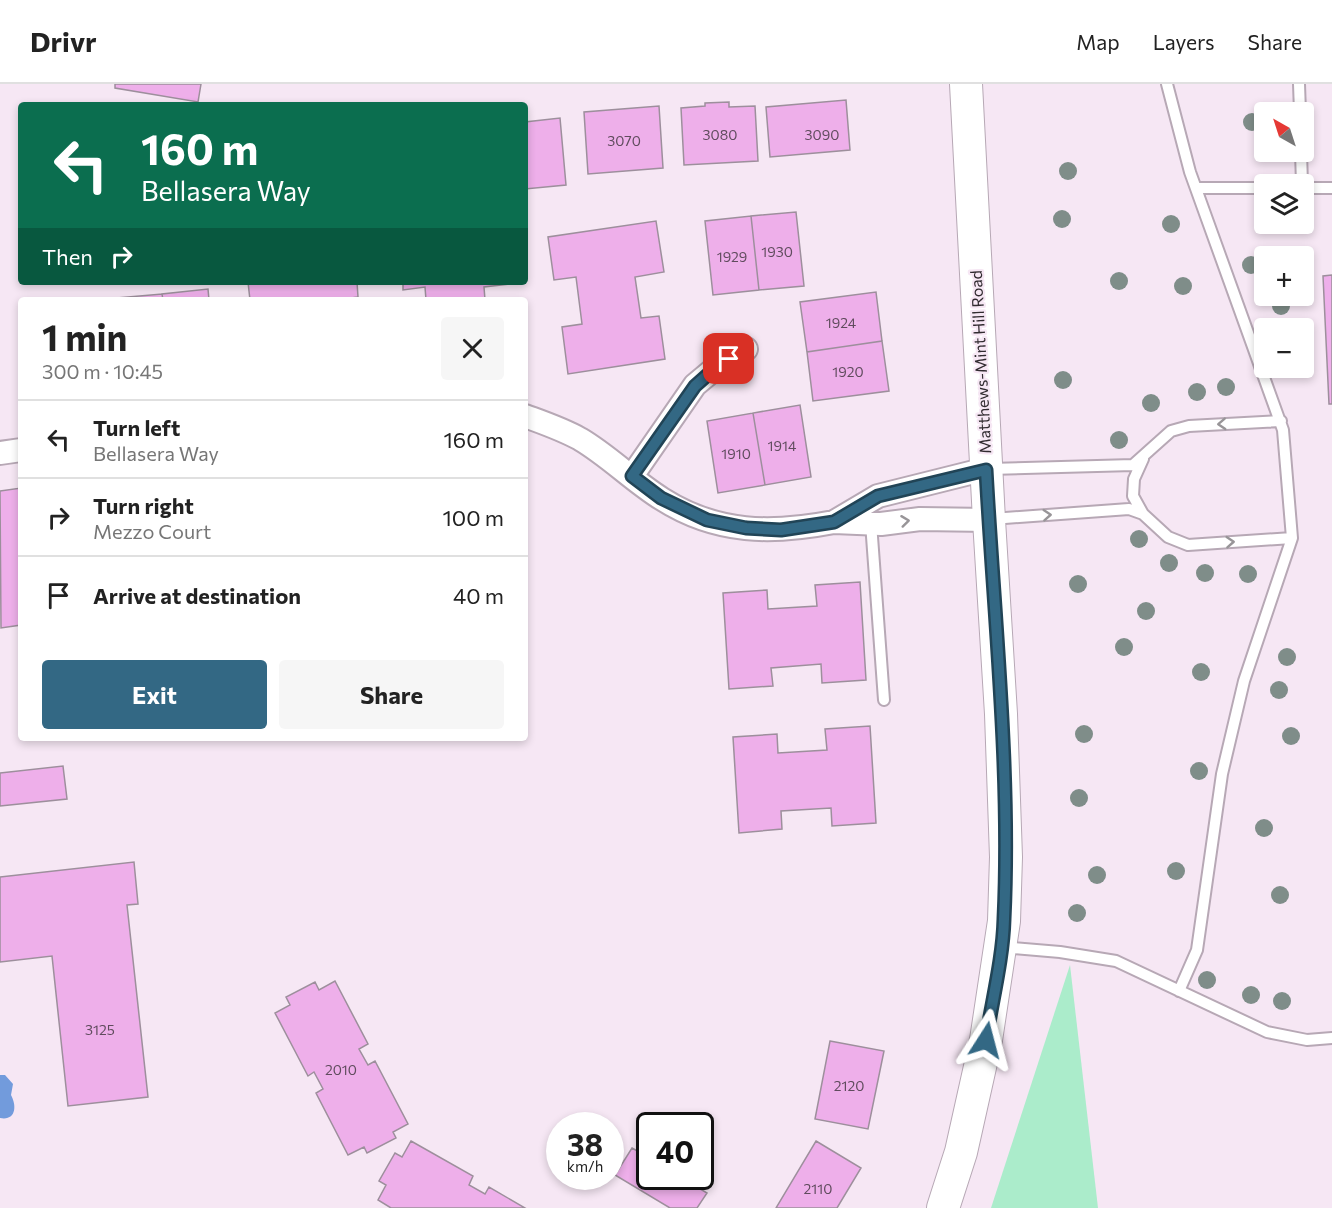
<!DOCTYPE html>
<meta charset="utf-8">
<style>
body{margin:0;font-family:Commissioner,sans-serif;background:#f6f6f6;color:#222;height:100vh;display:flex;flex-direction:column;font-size:22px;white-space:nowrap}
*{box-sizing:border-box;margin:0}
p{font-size:20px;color:#767676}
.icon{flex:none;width:33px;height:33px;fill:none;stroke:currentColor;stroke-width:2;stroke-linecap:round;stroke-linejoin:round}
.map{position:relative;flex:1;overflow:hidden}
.sheet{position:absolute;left:18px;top:213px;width:510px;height:444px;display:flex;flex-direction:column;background:#fff;border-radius:6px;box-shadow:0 3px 9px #0003}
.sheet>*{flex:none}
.hud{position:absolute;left:18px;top:18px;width:510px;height:183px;border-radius:6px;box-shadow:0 3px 9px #0003;background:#0b6e4f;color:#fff;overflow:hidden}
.needle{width:39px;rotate:321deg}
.controls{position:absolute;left:1254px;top:18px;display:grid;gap:12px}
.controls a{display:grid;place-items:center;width:60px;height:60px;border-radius:6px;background:#fff;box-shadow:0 3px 9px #0003;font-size:30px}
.speed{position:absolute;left:546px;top:1028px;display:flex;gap:12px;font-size:30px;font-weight:700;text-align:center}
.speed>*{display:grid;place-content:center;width:78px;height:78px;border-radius:50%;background:#fff;box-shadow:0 3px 9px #0003;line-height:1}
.speed small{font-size:15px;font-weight:400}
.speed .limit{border:3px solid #111;border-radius:9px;background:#fff;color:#111}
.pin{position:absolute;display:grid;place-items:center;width:51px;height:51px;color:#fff;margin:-26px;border-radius:12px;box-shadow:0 3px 9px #0006}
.me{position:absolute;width:66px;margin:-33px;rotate:9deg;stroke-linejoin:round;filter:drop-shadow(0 0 4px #0008)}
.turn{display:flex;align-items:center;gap:21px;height:126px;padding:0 24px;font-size:27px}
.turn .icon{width:78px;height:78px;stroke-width:2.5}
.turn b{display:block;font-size:42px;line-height:51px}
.then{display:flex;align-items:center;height:57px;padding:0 24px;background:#0003;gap:12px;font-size:22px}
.round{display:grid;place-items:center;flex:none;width:63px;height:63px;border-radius:6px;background:#f6f6f6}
.head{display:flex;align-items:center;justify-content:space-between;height:102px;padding:0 24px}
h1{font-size:36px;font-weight:700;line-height:45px}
.button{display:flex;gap:12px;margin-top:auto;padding:12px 24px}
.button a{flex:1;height:69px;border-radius:6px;background:#336884;color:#fff;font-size:24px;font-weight:700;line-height:69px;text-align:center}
.button a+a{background:#f6f6f6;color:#222}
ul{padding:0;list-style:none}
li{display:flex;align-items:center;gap:18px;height:78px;padding:0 24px;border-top:2px solid #e0e0e0}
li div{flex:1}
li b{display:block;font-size:22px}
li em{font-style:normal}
header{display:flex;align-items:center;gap:36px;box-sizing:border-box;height:84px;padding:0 30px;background:#fff;border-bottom:2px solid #e0e0e0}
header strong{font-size:28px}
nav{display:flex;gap:33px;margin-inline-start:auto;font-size:21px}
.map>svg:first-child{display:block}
.green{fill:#abeccb}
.water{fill:#729bdc}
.building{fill:#eeafea;stroke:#9d8f9c;stroke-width:1.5}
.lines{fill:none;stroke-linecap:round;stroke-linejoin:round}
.lane-casing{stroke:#b7a8b5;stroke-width:14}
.street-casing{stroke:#b7a8b5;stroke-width:26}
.secondary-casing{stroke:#b7a8b5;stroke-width:34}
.lane{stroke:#fff;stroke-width:10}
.street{stroke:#fff;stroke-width:22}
.secondary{stroke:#fff;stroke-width:32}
.tree{fill:#7f8d89}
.oneway{stroke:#989598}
.route-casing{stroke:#214456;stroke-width:15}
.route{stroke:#336884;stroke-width:10}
.labels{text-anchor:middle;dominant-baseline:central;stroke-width:4.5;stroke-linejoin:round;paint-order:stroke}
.number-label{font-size:14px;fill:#604c5e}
.street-label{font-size:16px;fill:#312b30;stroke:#f6e7f4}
</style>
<header>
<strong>Drivr</strong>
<nav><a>Map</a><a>Layers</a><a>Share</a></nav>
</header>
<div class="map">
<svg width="1332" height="1124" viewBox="0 0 1332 1124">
<rect width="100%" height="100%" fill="#f6e7f4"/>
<path class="green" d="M1070 881 1098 1124H991Z"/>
<path class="water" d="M0 991H5L13 1000 11 1011C17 1022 16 1037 0 1034Z"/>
<path class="building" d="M115 0H201L198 18 115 4Z
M846 16 850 66 770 73 766 23Z
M729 18V23L755 22 758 77 684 81 681 24 705 22V19Z
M659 22 663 84 588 90 584 28Z
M560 34 566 101 525 105V38Z
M796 128 804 202 759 206 751 132Z
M751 132 759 206 713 211 705 137Z
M656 137 664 188 635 193 641 234 659 232 665 275 568 290 562 243 582 240 576 193 554 196 548 153Z
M1332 191V320H1329L1323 192Z
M248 198H357L358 213 337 216H250Z
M403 198H511V200L484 203 485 216H426L425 203 403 206Z
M208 205 209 216H163L162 210Z
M876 208 882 257 807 268 800 218Z
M162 210 163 216H117V214Z
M882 257 889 307 813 317 807 268Z
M800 321 811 393 765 401 753 329Z
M753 329 765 401 718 409 707 337Z
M21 404V541L1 544 0 407Z
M860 498 866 596 822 599 821 580 771 584 773 602 729 605 723 509 767 506 768 525 817 522 815 501Z
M870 642 876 739 832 742 831 724 781 727 782 745 739 749 733 653 777 650 778 669 827 666 825 645Z
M63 682 67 715 0 722V689Z
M134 778 138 820 127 821 148 1013 68 1022 52 872 0 878V793Z
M335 897 368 960 359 965 368 981 375 977 408 1040 393 1048 396 1054 367 1069 364 1063 348 1071 316 1009 323 1005 314 988 308 992 275 929 290 921 286 913 315 898 319 906Z
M830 957 884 967 868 1045 815 1035Z
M411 1057 473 1092 469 1101 485 1110 489 1103 525 1124H391L378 1116 386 1101 379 1097 395 1069 402 1073Z
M816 1057 861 1084 837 1124H776Z
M632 1064 650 1074V1092H679L707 1109 697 1124H670L615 1091Z"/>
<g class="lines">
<defs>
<path id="lane" d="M1167 0 1190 88 1283 346 1292 454 1244 597 1222 690 1197 866 1179 907
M1299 0 1300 28
M1301 68 1302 100
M1196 104H1264
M1304 104H1332
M989 385 1133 381 1171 347 1189 342 1281 337
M1143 430 1133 412 1134 395 1143 375
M992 435 1129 425 1143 430 1168 453 1188 461 1292 454
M871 439 884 616
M1002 863 1060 868 1116 877 1267 948 1307 956 1332 954"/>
<path id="street" d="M525 332C544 339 562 345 580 355 609 372 633 397 662 415 717 450 772 450 834 438
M0 369 21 366
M986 385 878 412 834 438 881 440 920 435 989 436
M632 392 695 301 713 286 746 265"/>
<path id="secondary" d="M943 1124 961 1068 986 956 1004 837 1006 773 1001 630 989 436 966 0"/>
</defs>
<use href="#lane" class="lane-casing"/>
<use href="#street" class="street-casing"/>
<use href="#secondary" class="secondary-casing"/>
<use href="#lane" class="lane"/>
<use href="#street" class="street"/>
<use href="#secondary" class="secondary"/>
</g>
<g class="tree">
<circle cx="1252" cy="38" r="9"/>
<circle cx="1068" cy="87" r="9"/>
<circle cx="1062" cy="135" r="9"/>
<circle cx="1171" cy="140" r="9"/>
<circle cx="1251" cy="181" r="9"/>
<circle cx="1119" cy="197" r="9"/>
<circle cx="1183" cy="202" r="9"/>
<circle cx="1281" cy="222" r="9"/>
<circle cx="1063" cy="296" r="9"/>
<circle cx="1226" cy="303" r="9"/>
<circle cx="1197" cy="308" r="9"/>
<circle cx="1151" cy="319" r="9"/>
<circle cx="1119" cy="356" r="9"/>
<circle cx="1139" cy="455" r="9"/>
<circle cx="1169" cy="479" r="9"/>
<circle cx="1205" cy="489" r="9"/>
<circle cx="1248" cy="490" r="9"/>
<circle cx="1078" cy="500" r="9"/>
<circle cx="1146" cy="527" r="9"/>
<circle cx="1124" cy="563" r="9"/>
<circle cx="1287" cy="573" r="9"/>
<circle cx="1201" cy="588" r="9"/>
<circle cx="1279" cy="606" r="9"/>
<circle cx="1084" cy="650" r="9"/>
<circle cx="1291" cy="652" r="9"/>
<circle cx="1199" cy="687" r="9"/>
<circle cx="1079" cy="714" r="9"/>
<circle cx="1264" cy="744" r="9"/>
<circle cx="1176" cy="787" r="9"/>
<circle cx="1097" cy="791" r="9"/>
<circle cx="1280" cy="811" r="9"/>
<circle cx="1077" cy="829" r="9"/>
<circle cx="1207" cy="896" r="9"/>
<circle cx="1251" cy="911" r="9"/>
<circle cx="1282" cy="917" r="9"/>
</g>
<defs><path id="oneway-chevron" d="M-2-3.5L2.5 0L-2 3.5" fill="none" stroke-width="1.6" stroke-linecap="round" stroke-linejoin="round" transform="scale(1.5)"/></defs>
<g class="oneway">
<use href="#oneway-chevron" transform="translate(1222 340) rotate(177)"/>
<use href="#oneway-chevron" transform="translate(1047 431) rotate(-4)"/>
<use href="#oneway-chevron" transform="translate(905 437) rotate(-7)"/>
<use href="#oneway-chevron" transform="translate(1230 458) rotate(-4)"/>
</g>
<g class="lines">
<defs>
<path id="route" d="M729 275 713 286 695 302 632 392 661 414 707 436 746 444 781 446 834 438 878 412 986 386C994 533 1011 687 1004 835 1003 874 992 917 986 956"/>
</defs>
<use href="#route" class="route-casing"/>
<use href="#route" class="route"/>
</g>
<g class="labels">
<g class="number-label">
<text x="720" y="50">3080</text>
<text x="822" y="50">3090</text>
<text x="624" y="56">3070</text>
<text x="777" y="167">1930</text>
<text x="732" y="172">1929</text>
<text x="841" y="238">1924</text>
<text x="848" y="287">1920</text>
<text x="782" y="361">1914</text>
<text x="736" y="369">1910</text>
<text x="100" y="945">3125</text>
<text x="341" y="985">2010</text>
<text x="849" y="1001">2120</text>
<text x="818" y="1104">2110</text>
</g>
<g class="street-label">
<text transform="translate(980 278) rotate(-93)">Matthews-Mint Hill Road</text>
</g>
</g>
</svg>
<div class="controls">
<a><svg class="needle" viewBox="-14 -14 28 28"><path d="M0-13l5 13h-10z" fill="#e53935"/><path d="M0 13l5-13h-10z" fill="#767676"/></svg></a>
<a><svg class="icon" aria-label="layers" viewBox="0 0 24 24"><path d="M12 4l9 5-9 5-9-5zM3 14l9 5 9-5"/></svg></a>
<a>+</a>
<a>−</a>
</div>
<div class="speed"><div>38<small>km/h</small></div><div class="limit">40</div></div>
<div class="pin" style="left:729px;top:275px;background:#d93025"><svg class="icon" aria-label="arrive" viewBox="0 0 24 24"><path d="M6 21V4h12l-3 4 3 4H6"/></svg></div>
<svg class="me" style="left:986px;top:956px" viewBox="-20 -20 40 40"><path d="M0-17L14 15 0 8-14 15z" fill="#336884" stroke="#fff" stroke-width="4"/></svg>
<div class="hud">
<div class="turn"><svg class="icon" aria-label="left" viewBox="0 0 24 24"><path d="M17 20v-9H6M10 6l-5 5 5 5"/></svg><div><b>160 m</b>Bellasera Way</div></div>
<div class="then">Then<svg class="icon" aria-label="right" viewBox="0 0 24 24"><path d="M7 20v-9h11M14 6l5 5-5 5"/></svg></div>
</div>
<section class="sheet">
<div class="head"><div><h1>1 min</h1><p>300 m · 10:45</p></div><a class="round"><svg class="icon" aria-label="close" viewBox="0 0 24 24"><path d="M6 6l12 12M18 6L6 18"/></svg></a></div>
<ul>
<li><svg class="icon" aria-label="left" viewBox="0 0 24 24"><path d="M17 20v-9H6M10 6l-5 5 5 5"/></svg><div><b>Turn left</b><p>Bellasera Way</p></div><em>160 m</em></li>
<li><svg class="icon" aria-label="right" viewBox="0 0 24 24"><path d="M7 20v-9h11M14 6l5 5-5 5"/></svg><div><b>Turn right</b><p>Mezzo Court</p></div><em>100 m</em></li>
<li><svg class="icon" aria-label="arrive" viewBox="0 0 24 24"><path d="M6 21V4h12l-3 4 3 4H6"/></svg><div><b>Arrive at destination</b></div><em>40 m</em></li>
</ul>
<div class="button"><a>Exit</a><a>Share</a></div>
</section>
</div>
